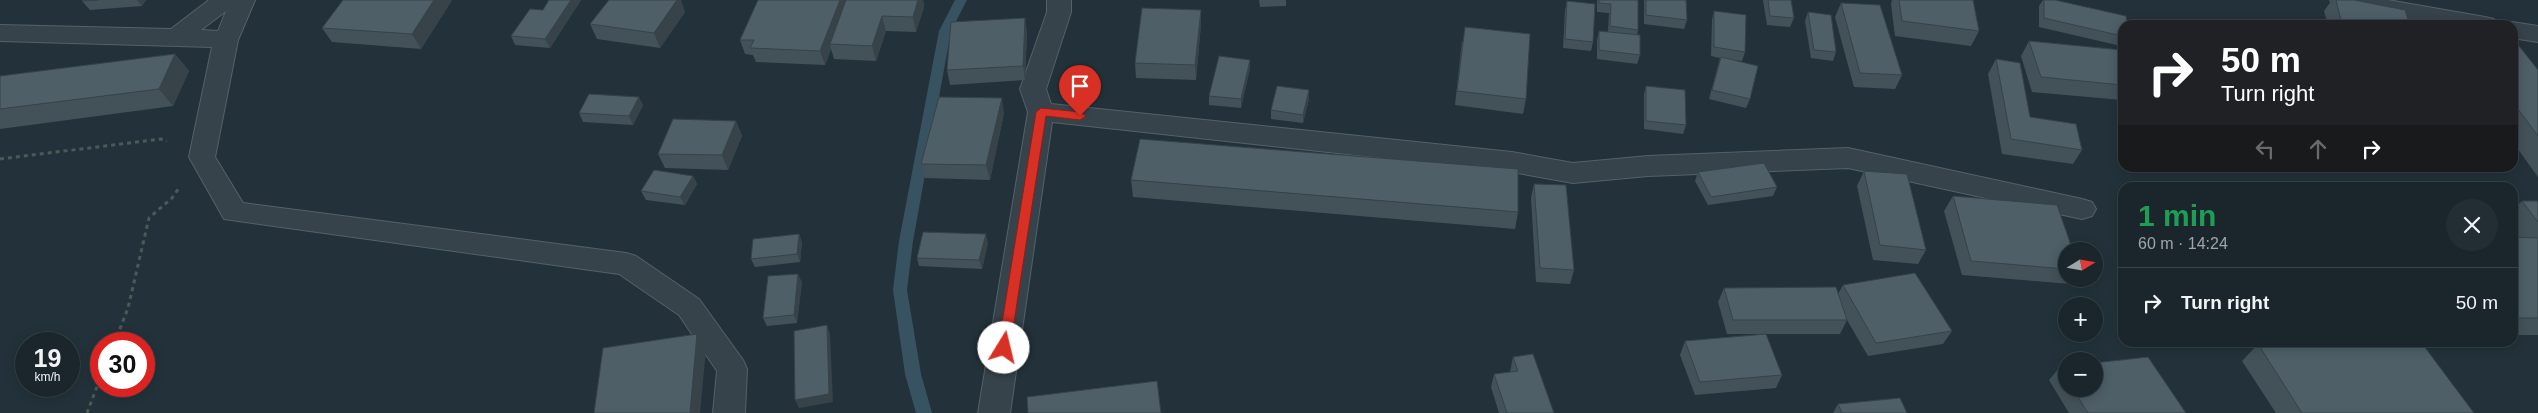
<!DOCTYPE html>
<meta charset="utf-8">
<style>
body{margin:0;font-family:Helvetica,sans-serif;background:#232e34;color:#f1f3f6;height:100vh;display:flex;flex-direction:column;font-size:19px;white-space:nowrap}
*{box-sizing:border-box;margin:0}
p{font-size:16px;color:#9fa5a9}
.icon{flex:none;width:28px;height:28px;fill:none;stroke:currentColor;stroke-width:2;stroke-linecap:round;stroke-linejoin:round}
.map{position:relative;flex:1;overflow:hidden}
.sheet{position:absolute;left:2118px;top:182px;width:400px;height:165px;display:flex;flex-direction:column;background:#1a262c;border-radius:15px;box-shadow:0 2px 12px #0003,0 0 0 1px #384348}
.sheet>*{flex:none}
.banner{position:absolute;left:2118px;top:20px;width:400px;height:152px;border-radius:15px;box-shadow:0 2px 12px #0003,0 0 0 1px #384348;background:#202124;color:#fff;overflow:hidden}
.needle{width:32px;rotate:79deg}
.fabs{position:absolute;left:2058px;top:242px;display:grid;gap:10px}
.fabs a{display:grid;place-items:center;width:45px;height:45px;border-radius:50%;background:#1a262c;box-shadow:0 2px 12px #0003,0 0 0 1px #384348;font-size:25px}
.speed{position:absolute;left:15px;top:332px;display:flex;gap:10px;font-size:25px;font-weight:700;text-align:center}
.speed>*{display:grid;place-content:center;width:65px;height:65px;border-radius:50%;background:#1a262c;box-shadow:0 2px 12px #0003,0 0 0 1px #384348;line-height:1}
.speed small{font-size:12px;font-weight:400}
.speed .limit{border:8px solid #d22;background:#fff;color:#111}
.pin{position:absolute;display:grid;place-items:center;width:42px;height:42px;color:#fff;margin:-51px -21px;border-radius:50% 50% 50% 0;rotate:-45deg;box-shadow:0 0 5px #0007}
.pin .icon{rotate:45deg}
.me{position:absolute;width:55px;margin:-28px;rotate:9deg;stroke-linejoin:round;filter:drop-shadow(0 0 4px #0008)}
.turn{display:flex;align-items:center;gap:18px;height:105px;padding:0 20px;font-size:22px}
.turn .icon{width:65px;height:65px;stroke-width:2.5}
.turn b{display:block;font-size:35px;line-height:42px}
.lanes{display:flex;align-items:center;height:48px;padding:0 20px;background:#0003;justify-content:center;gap:25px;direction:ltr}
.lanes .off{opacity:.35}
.round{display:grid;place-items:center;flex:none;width:52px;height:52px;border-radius:26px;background:#232e34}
.summary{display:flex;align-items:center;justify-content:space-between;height:85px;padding:0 20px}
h1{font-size:30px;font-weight:700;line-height:38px;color:#1e9e55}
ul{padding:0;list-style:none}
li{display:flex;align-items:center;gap:15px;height:70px;padding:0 20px;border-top:1px solid #384348}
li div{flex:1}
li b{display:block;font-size:19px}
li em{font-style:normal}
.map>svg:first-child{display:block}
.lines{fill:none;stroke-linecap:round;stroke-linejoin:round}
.stream{fill:#375260;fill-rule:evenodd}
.minor-casing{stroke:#546168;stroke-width:2}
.path{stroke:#465c59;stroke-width:3;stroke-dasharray:4 4;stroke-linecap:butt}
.minor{fill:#36434a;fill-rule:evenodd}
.wall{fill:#435259}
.shaded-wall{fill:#374249}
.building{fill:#4e5f68;stroke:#374249}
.route{fill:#d93025;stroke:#8d1f18}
</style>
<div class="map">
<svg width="2538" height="413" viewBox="0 0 2538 413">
<rect width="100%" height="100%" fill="#23323a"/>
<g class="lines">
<path class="stream" d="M955 0H967L951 31 913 241 907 290 921 374 932 413H916L905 374 893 290 899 241 939 31Z"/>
<defs>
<path id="minor" d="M209 0H255L238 40 215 157 243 203 626 253 636 256 699 299 743 360 747 369 745 413H713L717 371 679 315 619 274 224 219 189 157 212 47 0 41V25L171 29ZM226 11 218 31 201 30Z
M1047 0H1071V12L1046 89 1051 104 1512 152 1573 163 1648 156 1848 148 2082 199 2092 202 2096 209 2092 216 2082 219 1848 168 1648 176 1573 183 1512 172 1052 122 1010 413H978L1028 112 1020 89 1047 12Z
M2330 0H2388L2485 17 2494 19 2497 25H2439L2342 8 2334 6Z
M2512 22 2538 26V42L2512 38V25H2503Z"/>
</defs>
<use href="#minor" class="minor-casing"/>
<path class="path" d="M0 159 161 139 167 141
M114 344 128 308 149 218 172 198 179 188
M87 413 101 376"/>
<use href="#minor" class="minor"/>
</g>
<path class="wall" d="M83 0H146L142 6 90 10 82 1Z
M452 0 421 49 332 42 322 28Z
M549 0H581L550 48 515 45 511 36 543 10Z
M758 0H845L846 1V0H923L924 7 916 32 886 31 876 61 834 59 831 49 825 65 756 62 753 55 745 54 740 40Z
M1259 0H1286V6L1260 7Z
M1597 0H1638V30L1637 35 1640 55 1637 64 1597 59V40L1599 31 1608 32 1609 13 1597 12Z
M1644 0H1686L1687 20 1684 29 1644 24Z
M1763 0H1791L1794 18 1790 27 1767 25Z
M1892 0H1973L1979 31 1971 46 1895 36 1891 4Z
M2043 0H2055L2122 25V44L2121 46 2039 27V6Z
M2332 0H2354L2409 22 2423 25H2328L2324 11Z
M1567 1 1593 42 1591 51 1563 48 1565 10Z
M1841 3 1902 75 1895 89 1854 87 1835 17Z
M1201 10V24L1196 80 1136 78 1135 63Z
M1714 11 1745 52 1742 61 1733 60 1750 99 1746 108 1709 99 1720 58 1711 56 1712 20Z
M685 12 660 48 597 39 590 24Z
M1808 12 1836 52 1833 61 1811 58 1805 21Z
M1027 32 1025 80 950 85 947 70Z
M2512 37 2538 70V177L2512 141Z
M1462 41 1526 99 1523 114 1455 105Z
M2029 41 2122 50V100L2032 92 2021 56Z
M175 54 189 71 173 106 0 129V76Z
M1996 59 2030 117 2082 150 2073 164 2002 154 1988 74Z
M1250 60V68L1241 108 1209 105V96Z
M1646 86 1686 125 1683 134 1644 129V94Z
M1309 99 1303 123 1271 119V110Z
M643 105 633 125 583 122 579 113Z
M1004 113 990 180 925 178 921 164Z
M736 121 742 136 728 170 665 168 658 154Z
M1864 171 1926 250 1918 264 1873 260 1857 186Z
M1698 172 1777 187 1773 196 1708 205 1695 181Z
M693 176 697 184 685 205 646 200 641 191Z
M1131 180 1518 212 1515 229 1133 197Z
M1534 184 1574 270 1570 284 1536 282 1531 198Z
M1953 196 2066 251V279H2074L2070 284 1962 275 1944 211Z
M2522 201H2538V335H2512V237H2519L2512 229V210Z
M799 234 802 243 800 262 755 267 751 259Z
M988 243 982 269 919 266 917 258Z
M802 282 797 323 767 326 763 318Z
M1843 285 1952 331 1943 344 1868 356 1847 320 1840 334H1727L1718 302 1724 288 1838 294Z
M1685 341 1782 375 1776 388 1695 395 1680 355Z
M2258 344 2474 413H2276L2242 361Z
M1513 357 1554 413H1499L1491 387 1494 374 1510 372Z
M2066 366V389H2094L2186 413H2069L2049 380 2060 367Z
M1838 404 1907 413H1833Z"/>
<path class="shaded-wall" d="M137 0H146L142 6Z
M434 0H452L421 49 412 34Z
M571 0H581L550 48 545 39Z
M677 0H681L685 12 660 48 654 33Z
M840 0H845L848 8 830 44 831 49 825 65 820 51Z
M918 0H923L924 7 916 32 913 17Z
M1201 10V24L1196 80 1195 65Z
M882 16 886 31 876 61 872 46Z
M1025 18 1027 32 1025 80 1023 66Z
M175 54 189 71 173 106 159 89Z
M1250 60V68L1241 108V99Z
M1309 90V99L1303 123V115Z
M639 97 643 105 633 125 629 116Z
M1002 98 1004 113 990 180 986 165Z
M736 121 742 136 728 170 722 155Z
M693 176 697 184 685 205 680 197Z
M799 234 802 243 800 262 797 254Z
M986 234 988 243 982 269 979 260Z
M798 274 802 282 797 323 794 315Z
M827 325 830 334 833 402 799 408 795 400Z
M697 334 706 350 700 413H690Z"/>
<path class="building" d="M83 0H99L82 1Z
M343 0H434L412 34 322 28Z
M549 0H571L545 39 511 36 530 9 543 10Z
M609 0H677L654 33 590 24Z
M758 0H840L820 51 750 48 754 40H740Z
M846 0H918L913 17 882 16 872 46 830 44Z
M1599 0H1638V30L1610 26 1611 4 1599 3Z
M1646 0H1686L1687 20 1646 15Z
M1768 0H1791L1794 18 1770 16Z
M1899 0H1973L1979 31 1902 21Z
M2044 0H2055L2126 16 2127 25H2122V36L2044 18Z
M2336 0H2354L2405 10 2409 22 2423 25H2342Z
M1567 1 1595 4 1593 42 1565 39Z
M1841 3 1880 5 1902 75 1860 73Z
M1142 8 1201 10 1195 65 1135 63Z
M1714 11 1746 15 1745 52 1714 47Z
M1808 12 1831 15 1836 52 1814 50Z
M1025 18 1023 66 947 70 951 22Z
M1465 27 1530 34 1526 99 1457 91Z
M1599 31 1640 35V55L1599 50Z
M2512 37 2538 70V136L2512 101Z
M2029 41 2122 50V85L2041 77Z
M175 54 159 89 0 109V76Z
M1219 56 1250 60 1241 99 1209 96Z
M1721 57 1758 66 1750 99 1712 90Z
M1996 59 2020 63 2030 117 2076 124 2082 150 2011 139Z
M1277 86 1309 90 1303 115 1271 110Z
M1646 86 1685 90 1686 125 1646 121Z
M589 94 639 97 629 116 579 113Z
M939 97 1002 98 986 165 921 164Z
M673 119 736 121 722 155 658 154Z
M1140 139 1518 169V212L1131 180Z
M1764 163 1777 187 1711 197 1698 172Z
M654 170 693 176 680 197 641 191Z
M1864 171 1907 174 1926 250 1880 245Z
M1534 184 1566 185 1574 270 1540 268Z
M1953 196 2057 205 2073 251H2066V269L1971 261Z
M2522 201H2538V222Z
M923 232 986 234 979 260 917 258Z
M799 234 797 254 751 259 753 239Z
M2512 237 2538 238V318H2512Z
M1915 273 1952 331 1876 343 1843 285Z
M798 274 794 315 763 318 768 276Z
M1836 287 1847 320H1733L1724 288Z
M827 325 829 394 795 400 794 331Z
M697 334 690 413H594L603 348Z
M1766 334 1782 375 1700 382 1685 341Z
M2289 342H2421L2474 413H2302L2258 344Z
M1533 354 1554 413H1507L1494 374 1518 371 1513 357Z
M2148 357 2186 413H2088L2073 389H2094V363Z
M2066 366V377L2060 367Z
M1157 381 1161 413H1028L1027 397Z
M1900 398 1907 413H1842L1838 404Z"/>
<path class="route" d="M1041 108 1080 112 1086 116 1080 120 1046 116 1010 348 1004 353 998 348 1036 112Z"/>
</svg>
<div class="fabs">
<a><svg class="needle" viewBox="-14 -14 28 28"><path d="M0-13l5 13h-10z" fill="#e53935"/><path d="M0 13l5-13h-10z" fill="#9fa5a9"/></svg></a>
<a>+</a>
<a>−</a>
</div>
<div class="speed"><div>19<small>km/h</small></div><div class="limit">30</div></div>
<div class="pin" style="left:1080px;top:116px;background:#d93025"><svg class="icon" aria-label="arrive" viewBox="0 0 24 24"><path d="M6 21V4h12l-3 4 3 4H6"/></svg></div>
<svg class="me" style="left:1004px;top:348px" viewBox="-20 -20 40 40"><circle r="19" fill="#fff"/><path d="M0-13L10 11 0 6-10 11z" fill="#d93025"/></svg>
<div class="banner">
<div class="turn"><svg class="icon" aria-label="right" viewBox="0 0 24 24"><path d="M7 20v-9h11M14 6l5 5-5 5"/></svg><div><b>50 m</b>Turn right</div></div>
<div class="lanes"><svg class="icon off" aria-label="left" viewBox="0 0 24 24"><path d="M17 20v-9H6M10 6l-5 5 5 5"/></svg><svg class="icon off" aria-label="ahead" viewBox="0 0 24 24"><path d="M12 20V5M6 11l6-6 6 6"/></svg><svg class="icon" aria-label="right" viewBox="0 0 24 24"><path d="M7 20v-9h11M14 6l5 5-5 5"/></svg></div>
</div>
<section class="sheet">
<div class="summary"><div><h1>1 min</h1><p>60 m · 14:24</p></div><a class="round"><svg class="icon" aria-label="close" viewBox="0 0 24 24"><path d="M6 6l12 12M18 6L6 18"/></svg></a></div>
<ul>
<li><svg class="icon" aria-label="right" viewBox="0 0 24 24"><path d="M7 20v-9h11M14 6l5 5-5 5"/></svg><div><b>Turn right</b></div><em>50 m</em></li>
</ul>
</section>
</div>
